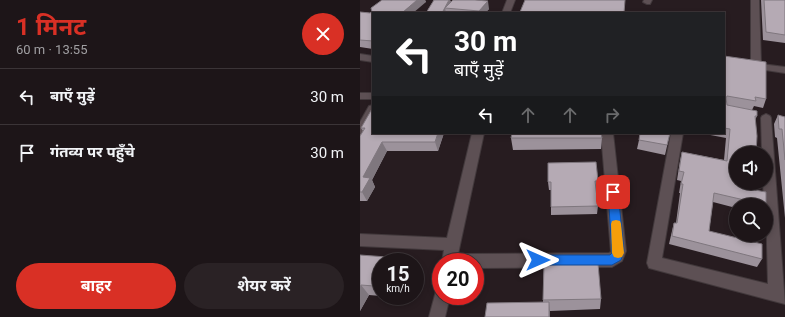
<!DOCTYPE html>
<html lang="hi">
<meta charset="utf-8">
<style>
body{margin:0;font-family:Roboto,"Noto Sans Devanagari",sans-serif;background:#2a2225;color:#f1f3f6;height:100vh;display:flex;flex-direction:column;font-size:15px;white-space:nowrap}
*{box-sizing:border-box;margin:0}
p{font-size:13px;color:#a09fa2}
.icon{flex:none;width:22px;height:22px;fill:none;stroke:currentColor;stroke-width:2;stroke-linecap:round;stroke-linejoin:round}
.map{position:relative;flex:1;overflow:hidden}
.drawer{display:flex;flex-direction:column;background:#1d1518;width:360px}
.drawer>*{flex:none}
.top-card{position:absolute;left:12px;top:12px;width:353px;height:122px;border-radius:0px;box-shadow:0 2px 6px #0003,0 0 0 1px #3b3437;background:#202124;color:#fff;overflow:hidden}
.buttons{position:absolute;left:369px;top:146px;display:grid;gap:8px}
.buttons a{display:grid;place-items:center;width:44px;height:44px;border-radius:50%;background:#1d1518;box-shadow:0 2px 6px #0003,0 0 0 1px #3b3437;font-size:20px}
.speed{position:absolute;left:12px;top:253px;display:flex;gap:8px;font-size:20px;font-weight:700;text-align:center}
.speed>*{display:grid;place-content:center;width:52px;height:52px;border-radius:50%;background:#1d1518;box-shadow:0 2px 6px #0003,0 0 0 1px #3b3437;line-height:1}
.speed small{font-size:10px;font-weight:400}
.speed .limit{border:6px solid #d22;background:#fff;color:#111}
.pin{position:absolute;display:grid;place-items:center;width:34px;height:34px;color:#fff;margin:-17px;border-radius:8px;box-shadow:0 2px 6px #0006}
.me{position:absolute;width:44px;margin:-22px;rotate:90deg;stroke-linejoin:round;filter:drop-shadow(0 0 3px #0008)}
.turn{display:flex;align-items:center;gap:14px;height:84px;padding:0 16px;font-size:18px}
.turn .icon{width:52px;height:52px;stroke-width:2.5}
.turn b{display:block;font-size:28px;line-height:34px}
.lanes{display:flex;align-items:center;height:38px;padding:0 16px;background:#0003;justify-content:center;gap:20px;direction:ltr}
.lanes .off{opacity:.35}
.round{display:grid;place-items:center;flex:none;width:42px;height:42px;border-radius:21px;background:#2a2225}
.headline{display:flex;align-items:center;justify-content:space-between;height:68px;padding:0 16px}
h1{font-size:24px;font-weight:700;line-height:30px;color:#d93025}
.button{display:flex;gap:8px;margin-top:auto;padding:8px 16px}
.button a{flex:1;height:46px;border-radius:24px;background:#d93025;color:#fff;font-size:16px;font-weight:700;line-height:46px;text-align:center}
.button a+a{background:#2a2225;color:#f1f3f6}
ul{padding:0;list-style:none}
li{display:flex;align-items:center;gap:12px;height:56px;padding:0 16px;border-top:1px solid #3b3437}
li div{flex:1}
li b{display:block;font-size:15px}
li em{font-style:normal}
main{display:flex;flex:1;min-height:0}
.map>svg:first-child{display:block}
.lines{fill:none;stroke-linecap:round;stroke-linejoin:round}
.minor-casing{stroke:#42393c;stroke-width:2}
.minor{fill:#5d5054;fill-rule:evenodd}
.wall{fill:#9c929b}
.shaded-wall{fill:#7f777e}
.building{fill:#b5aab4;stroke:#7f777e}
.route{fill:#1a73e8;stroke:#114b97}
.slow{fill:#f59e0b}
</style>
<main>
<section class="drawer">
<div class="headline"><div><h1>1 मिनट</h1><p>60 m · 13:55</p></div><a class="round" style="background:#d93025;color:#fff"><svg class="icon" aria-label="close" viewBox="0 0 24 24"><path d="M6 6l12 12M18 6L6 18"/></svg></a></div>
<ul>
<li><svg class="icon" aria-label="left" viewBox="0 0 24 24"><path d="M17 20v-9H6M10 6l-5 5 5 5"/></svg><div><b>बाएँ मुड़ें</b></div><em>30 m</em></li>
<li><svg class="icon" aria-label="arrive" viewBox="0 0 24 24"><path d="M6 21V4h12l-3 4 3 4H6"/></svg><div><b>गंतव्य पर पहुँचे</b></div><em>30 m</em></li>
</ul>
<div class="button"><a>बाहर</a><a>शेयर करें</a></div>
</section>
<div class="map">
<svg width="425" height="317" viewBox="0 0 425 317">
<rect width="100%" height="100%" fill="#271c20"/>
<g class="lines">
<defs>
<path id="minor" d="M147 0H155L150 13H142Z
M284 0H292L290 4H287L283 2Z
M391 0H399L401 64 425 67V73L364 64V58L391 62Z
M0 54 13 56V62L0 60Z
M0 93H13V99H0Z
M13 105V118L4 136 0 137V122L9 106Z
M406 114 410 116 411 118 425 304 289 268 287 263 311 133H323L302 258 408 284 406 205H404L403 183H406V153H402L401 118 402 116Z
M112 133H124L98 254 249 253 251 252 241 133H253L266 251 262 261 252 267 115 268V262H82L84 250 0 246V234L87 238Z
M81 289V296H90L85 317H69L76 291Z"/>
</defs>
<use href="#minor" class="minor-casing"/>
<use href="#minor" class="minor"/>
</g>
<path class="wall" d="M22 0H65L66 2 13 13V49L0 47V12L10 13Z
M74 0H90L91 2 129 9 125 13H66Z
M401 0H425V43L403 40Z
M160 12 264 13H160Z
M364 56 406 99 403 108 394 106 392 110 397 116 395 120V190L406 205H376V208L353 202 349 231 402 259 397 267 309 244 312 231 314 223H316L320 193H319L321 181 317 180 320 161 322 152 364 160 366 138 340 133H364Z
M418 115 425 117V218L417 138 415 137 414 124Z
M1 128 84 133 78 151H27L12 180 15 187 7 201H0V136L3 131Z
M310 133 305 155 277 149 279 140Z
M151 138H242L241 149 153 150Z
M238 181 237 189H236L238 206 237 214 191 215V190H189L188 182Z
M0 255 21 262V296L9 295 0 311Z
M184 265 241 299 240 309 190 311 183 302Z"/>
<path class="shaded-wall" d="M57 0H65L66 2 53 13H42Z
M89 0H90L92 6 85 8 86 13H82Z
M128 1 129 9 125 13H120L119 11Z
M78 133H84L78 151 75 142Z
M22 142 27 151 12 180 15 187 7 201 2 192 3 177Z
M27 257 30 262H25Z
M21 271V295L14 286Z
M1 285 9 295 0 311V287Z
M189 302 190 312V317H189Z"/>
<path class="building" d="M22 0H57L42 13H13V41L0 40V12L10 13 12 12 11 8Z
M74 0H89L82 13H66Z
M93 0H115L128 1 119 11 85 8Z
M165 0H265L264 13H170V12H160Z
M404 0H425V35L406 32Z
M364 56 406 62V99L395 97 396 101 367 96 366 98 367 105 397 111V116H395L397 136 396 153H376V183H395V190L406 192V205L354 193 349 231 402 244V259L312 236 314 223H317L323 184H321L324 172 319 171 322 152 367 161 370 129 364 128Z
M13 107V133H78L75 142H22L3 177 10 178 2 192H0V136L5 128H1Z
M418 115 425 117V160L422 129H419Z
M152 133H241L242 138H151Z
M280 133H310L307 145 279 140Z
M236 162 238 181H235L238 206 191 207V182H188V163Z
M0 255 27 257 25 262H21V271L14 286 1 285 0 287Z
M238 263 241 299 183 300 184 265Z
M189 302V317H125L127 303Z"/>
<path class="route" d="M253 188 256 189 258 192 264 251 261 260 252 265H178L174 264 172 260 174 257 178 255H250L252 253 248 192 249 189Z"/>
<path class="slow" d="M256 220 260 221 261 224 264 253 262 257 258 258 254 257 252 253 251 224 252 221Z"/>
</svg>
<div class="buttons">
<a><svg class="icon" aria-label="sound" viewBox="0 0 24 24"><path d="M4 9h4l5-4v14l-5-4H4zM17 9q2 3 0 6"/></svg></a>
<a><svg class="icon" aria-label="search" viewBox="0 0 24 24"><circle cx="10" cy="10" r="6"/><path d="M15 15l6 6"/></svg></a>
</div>
<div class="speed"><div>15<small>km/h</small></div><div class="limit">20</div></div>
<div class="pin" style="left:253px;top:192px;background:#d93025"><svg class="icon" aria-label="arrive" viewBox="0 0 24 24"><path d="M6 21V4h12l-3 4 3 4H6"/></svg></div>
<svg class="me" style="left:178px;top:260px" viewBox="-20 -20 40 40"><path d="M0-17L14 15 0 8-14 15z" fill="#1a73e8" stroke="#fff" stroke-width="4"/></svg>
<div class="top-card">
<div class="turn"><svg class="icon" aria-label="left" viewBox="0 0 24 24"><path d="M17 20v-9H6M10 6l-5 5 5 5"/></svg><div><b>30 m</b>बाएँ मुड़ें</div></div>
<div class="lanes"><svg class="icon" aria-label="left" viewBox="0 0 24 24"><path d="M17 20v-9H6M10 6l-5 5 5 5"/></svg><svg class="icon off" aria-label="ahead" viewBox="0 0 24 24"><path d="M12 20V5M6 11l6-6 6 6"/></svg><svg class="icon off" aria-label="ahead" viewBox="0 0 24 24"><path d="M12 20V5M6 11l6-6 6 6"/></svg><svg class="icon off" aria-label="right" viewBox="0 0 24 24"><path d="M7 20v-9h11M14 6l5 5-5 5"/></svg></div>
</div>
</div>
</main>
